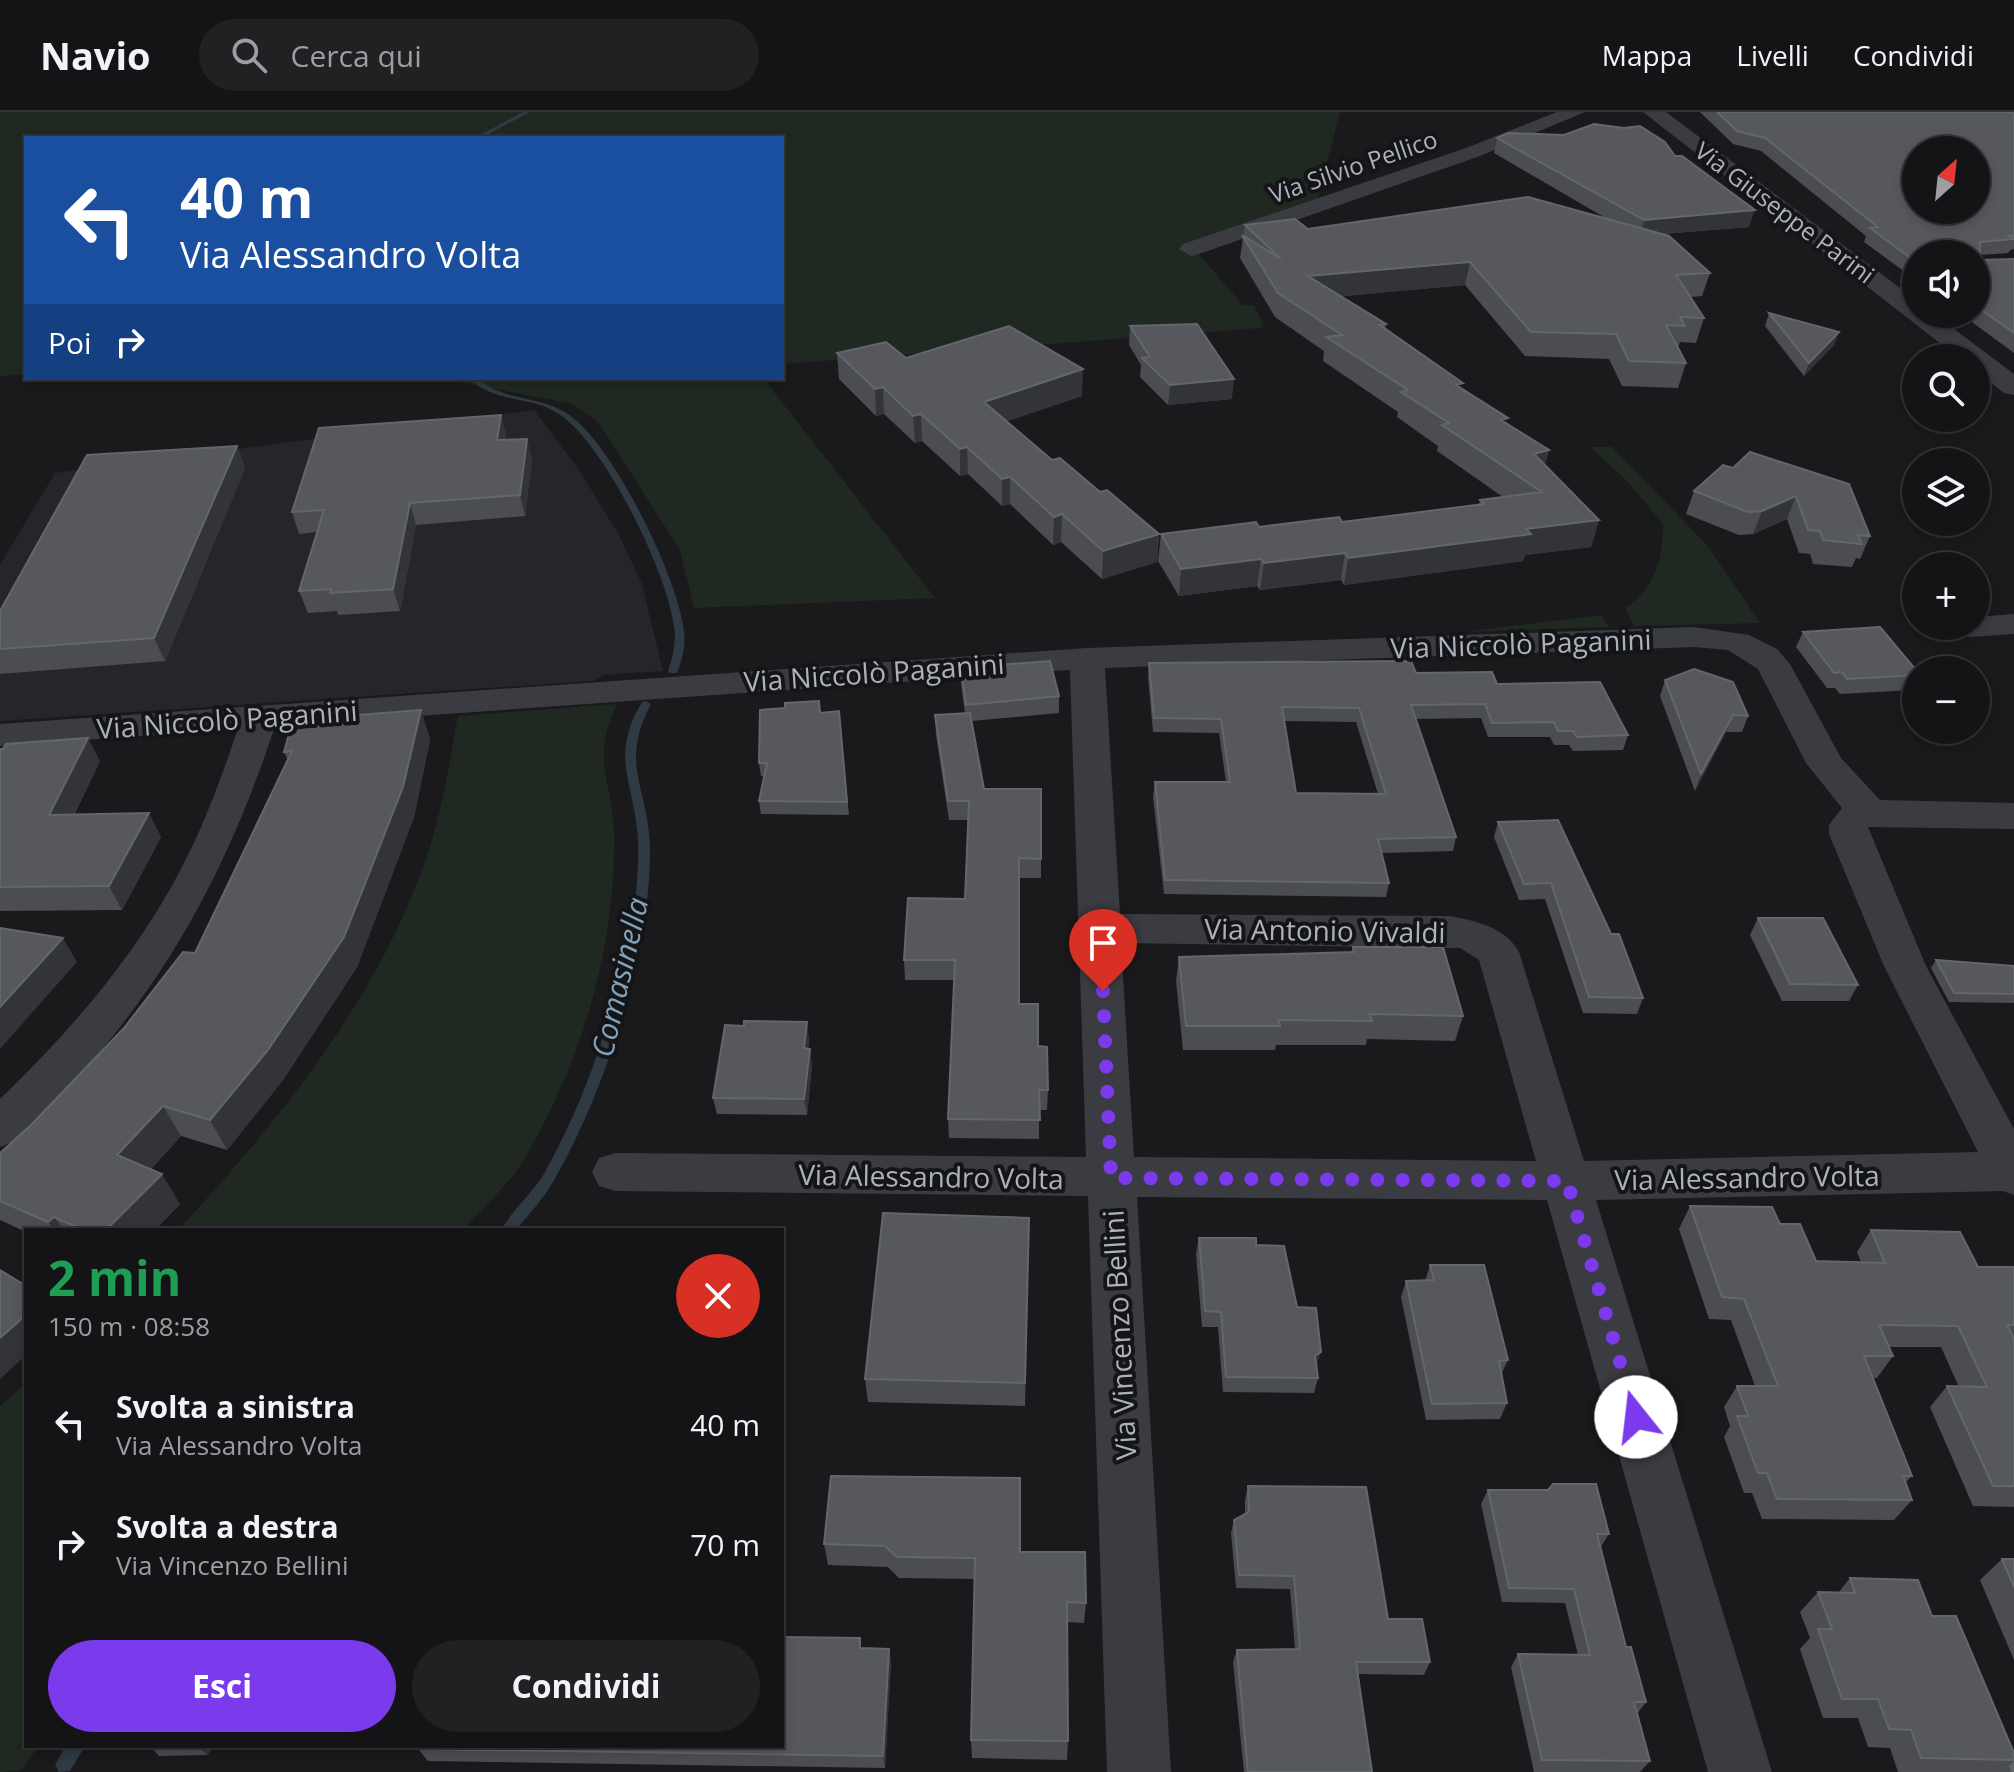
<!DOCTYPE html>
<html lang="it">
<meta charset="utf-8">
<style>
body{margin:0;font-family:"Open Sans",sans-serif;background:#212123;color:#f1f3f6;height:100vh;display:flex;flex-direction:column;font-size:30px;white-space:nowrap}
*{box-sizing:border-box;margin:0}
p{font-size:26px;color:#9d9ea1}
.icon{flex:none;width:44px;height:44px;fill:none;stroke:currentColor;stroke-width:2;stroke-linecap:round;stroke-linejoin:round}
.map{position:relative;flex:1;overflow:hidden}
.side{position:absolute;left:24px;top:1116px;width:760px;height:520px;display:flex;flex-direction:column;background:#141416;border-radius:0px;box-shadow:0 4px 12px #0003,0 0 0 2px #333335}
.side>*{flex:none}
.banner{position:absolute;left:24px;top:24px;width:760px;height:244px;border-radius:0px;box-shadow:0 4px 12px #0003,0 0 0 2px #333335;background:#1a4fa0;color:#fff;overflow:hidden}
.needle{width:52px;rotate:27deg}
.fabs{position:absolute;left:1902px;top:24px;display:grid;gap:16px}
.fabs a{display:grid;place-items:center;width:88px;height:88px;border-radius:50%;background:#141416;box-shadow:0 4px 12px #0003,0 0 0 2px #333335;font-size:40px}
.pin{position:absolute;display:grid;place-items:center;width:68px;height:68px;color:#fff;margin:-82px -34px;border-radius:50% 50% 50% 0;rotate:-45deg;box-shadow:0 0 8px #0007}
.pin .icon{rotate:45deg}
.me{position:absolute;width:88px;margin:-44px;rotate:344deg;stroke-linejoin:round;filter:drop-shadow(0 0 6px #0008)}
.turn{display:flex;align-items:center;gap:28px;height:168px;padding:0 24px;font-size:36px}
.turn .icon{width:104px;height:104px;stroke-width:2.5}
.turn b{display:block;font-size:56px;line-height:68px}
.then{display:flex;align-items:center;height:76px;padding:0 24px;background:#0003;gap:16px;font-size:30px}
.round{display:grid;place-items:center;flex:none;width:84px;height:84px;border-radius:42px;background:#212123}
.summary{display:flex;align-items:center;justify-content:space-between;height:136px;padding:0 24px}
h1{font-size:48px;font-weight:700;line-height:60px;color:#1e9e55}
.button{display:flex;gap:16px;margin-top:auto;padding:16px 24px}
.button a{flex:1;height:92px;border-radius:48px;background:#7c3aed;color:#fff;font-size:32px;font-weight:700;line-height:92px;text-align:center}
.button a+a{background:#212123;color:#f1f3f6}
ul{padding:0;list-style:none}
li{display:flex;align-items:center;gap:24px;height:120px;padding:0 24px}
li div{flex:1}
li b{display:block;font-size:30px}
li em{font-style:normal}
header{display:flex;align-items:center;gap:48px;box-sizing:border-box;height:112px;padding:0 40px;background:#141416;border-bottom:2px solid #333335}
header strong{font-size:38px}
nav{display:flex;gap:44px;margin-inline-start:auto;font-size:28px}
.search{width:560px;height:72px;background:#212123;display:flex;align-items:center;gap:20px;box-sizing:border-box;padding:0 28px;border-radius:44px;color:#9d9ea1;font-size:30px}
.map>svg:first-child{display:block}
.built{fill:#26262a}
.green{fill:#1f2921}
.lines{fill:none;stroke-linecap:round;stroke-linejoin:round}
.stream{fill:#2f3a42;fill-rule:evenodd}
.street{fill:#3b3c42;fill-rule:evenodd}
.wall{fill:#4b4d52;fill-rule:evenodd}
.shaded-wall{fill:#333438}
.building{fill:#56585e;stroke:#63666c;stroke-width:2;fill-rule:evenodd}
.route{stroke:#7c3aed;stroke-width:14;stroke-dasharray:0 25.2}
.labels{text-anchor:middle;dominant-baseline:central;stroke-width:8;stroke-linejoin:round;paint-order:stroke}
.far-street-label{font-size:24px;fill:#acb2bd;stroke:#151518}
.street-label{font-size:28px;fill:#acb2bd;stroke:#151518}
.water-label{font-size:30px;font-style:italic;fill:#81a1ba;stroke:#151518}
</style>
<header>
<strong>Navio</strong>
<div class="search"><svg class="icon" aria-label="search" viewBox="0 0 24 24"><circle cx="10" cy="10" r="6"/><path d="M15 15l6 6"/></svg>Cerca qui</div>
<nav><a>Mappa</a><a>Livelli</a><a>Condividi</a></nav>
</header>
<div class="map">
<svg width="2014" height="1660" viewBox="0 0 2014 1660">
<rect width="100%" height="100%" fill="#1a1a1d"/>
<path class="built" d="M534 298 579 358 619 423 642 472 663 559 604 563 593 569 0 609V453L55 361Z"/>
<path class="green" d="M0 0H1340L1317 90 1195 138 1243 193H1254L1263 211 1260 216 782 252V26H26V262L0 264Z
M438 266H763L935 486 694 496 680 438 599 311 573 292Z
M1590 335H1612L1707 433 1760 511 1634 514 1625 496C1654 478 1664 445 1663 412L1626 368Z
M1601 503 1609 515 1464 520Z
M617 592C590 650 613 667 614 723 616 836 581 952 523 1049 508 1074 482 1096 463 1118H178C281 1007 383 881 430 735 443 692 450 648 458 604Z
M26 1271V1634H39L21 1658 0 1660V1294Z"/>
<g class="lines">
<path class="stream" d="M523 0H530L481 26H474Z
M469 266C480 266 486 274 496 278 528 291 554 286 580 312 620 350 677 464 684 519 686 533 682 549 677 561H669L668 559C672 547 675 535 675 523 672 468 605 332 559 302 531 283 494 292 469 266Z
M646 589 651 592C619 652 648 675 650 733 652 836 605 981 553 1070 543 1087 529 1102 516 1118H501C513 1097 533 1081 545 1060 587 985 615 899 631 815 636 787 639 758 638 730 636 673 608 646 642 590Z
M66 1634H85L70 1659 59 1660 55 1653Z"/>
<path class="street" d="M1557 0H1585L1480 44 1199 142 1191 144 1179 137 1183 132 1466 36Z
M1643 0H1666L1916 188V202H1934L2014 262V283L2004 281 1976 259V246H1959Z
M2014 502V522L1970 525 1958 522 1953 515 1976 514V505Z
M1694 515 1749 523 1777 537 1790 552 1841 646 1880 688 2014 691V717L1868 715 1926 854 2014 1017V1083L2003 1079 1596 1088 1772 1660H1708L1547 1088 1137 1085 1171 1660H1107L1088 1084 616 1079 599 1074 592 1060 599 1046 616 1041 1086 1045 1070 558 275 614C228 757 167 870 64 981 45 1001 27 1026 0 1035V987C71 919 138 841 183 753 206 709 222 663 238 617L0 634V612L1087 536ZM1694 535 1728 538 1758 557 1806 651 1842 696 1829 713V722L1884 854 1978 1040 1584 1049 1519 840C1505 815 1476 809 1450 804L1120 802 1105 556ZM1121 831 1460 836 1479 848 1536 1049 1134 1045Z"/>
</g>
<path class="wall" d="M1700 0H2014V137L2010 138 2008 141 1980 143V148L2014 147V241L1961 202H1976V142H1916V168L1864 130 1866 124 1761 39 1733 32Z
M1497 26 1675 44 1749 115 1662 122 1710 161 1702 184 1690 185 1704 206 1696 231 1680 230 1678 236 1686 251 1678 276 1622 274 1609 247 1525 244 1465 173 1341 184 1386 212 1385 217 1462 277 1507 312 1549 338 1545 353 1599 408 1591 435 1525 443 1523 449 1344 473 1341 468 1260 478 1257 474 1179 484 1158 449 1161 422 1342 410 1479 393 1480 388 1503 385 1437 339 1438 334 1397 305 1398 300 1323 249 1324 239 1275 205 1240 146 1245 113 1308 117 1609 108 1494 41Z
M1769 201 1834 233 1804 264 1765 214Z
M1130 214 1232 287 1168 293 1140 265 1141 253 1129 233Z
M837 241 906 246 1082 284 1007 309 1052 348 1100 380 1159 422 1157 450 1102 467 1061 430 1053 433 1010 392 1002 394 968 362 960 364 922 329 915 331 884 302 876 304 839 267Z
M501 303 506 324 505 328 532 347 525 404 416 413 400 499 338 503 337 499 308 501 299 479 317 420 299 422 292 400Z
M237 334 245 356 165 549 0 562V499Z
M1750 340 1870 424 1860 447 1856 446 1852 455 1813 452 1810 442 1799 441 1787 407 1753 422 1739 423 1686 402 1694 379 1733 356Z
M1803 520 1916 558V571L1913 578 1840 582 1835 576H1827L1796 535Z
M1149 551 1416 561 1497 572 1628 623 1623 638 1573 639 1569 633H1554L1550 625H1488L1481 606 1416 607 1456 725 1453 739 1382 741 1389 771 1386 785 1164 782 1153 685 1155 670H1226L1219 621 1153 620 1148 565ZM1284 609 1356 610 1378 682 1296 681Z
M961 556 1059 584V601L971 609 984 677 1041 747V766H1019V892L1038 934 1048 978 1047 998H1039V1027L949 1026 948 1007 954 868H905L904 848 965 787 968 708H949L936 623 935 603 965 602 961 572Z
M1665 568 1748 604 1742 620H1726L1695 679 1660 584Z
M421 598 430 628 414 705 357 855 283 968 227 1038 181 1024 151 1057 180 1092 155 1118H26V1120L0 1108V1041L32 1012 195 841 288 649 284 640Z
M839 599 849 703 761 702 759 689 764 664H761L759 651 820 601Z
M0 637 100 649 74 703 161 725 122 798 0 799Z
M1498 710 1611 822 1643 886 1637 902 1583 901 1545 787 1519 788 1494 725Z
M1758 806 1858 873 1849 889H1782L1750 823Z
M1353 835 1463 904 1455 929 1367 927 1366 933H1276L1275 938H1183L1176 869 1179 845 1351 840Z
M1936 848 2014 854V891L1949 890 1931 856Z
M809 926 808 937 812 953 807 1003 717 1002 713 986Z
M1690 1094 1780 1112 1816 1149 1861 1150 1857 1140 1871 1118 1978 1155H2014V1395L1973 1394 1930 1295 1947 1274 1959 1275 1941 1235H1889L1893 1244 1877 1266H1873L1912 1364 1905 1371 1912 1388 1894 1408 1762 1407 1752 1381H1744L1724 1325 1730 1314 1724 1295 1737 1274H1755L1731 1208 1709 1207 1679 1117Z
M1029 1106 1025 1294 868 1290 865 1267Z
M1199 1126 1256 1133 1297 1195 1316 1255 1318 1266 1314 1281 1223 1280 1218 1215H1202L1196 1142Z
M1430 1153 1508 1248 1501 1263 1507 1291 1500 1307 1426 1308 1401 1185 1406 1169H1425Z
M831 1364 1020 1440 1086 1491 1084 1511 1067 1510 1068 1629 1067 1648 972 1646 971 1628 975 1467 899 1466 888 1455 828 1453 824 1432Z
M1248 1374 1388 1507 1430 1550 1424 1563 1358 1562 1372 1660H1244L1233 1550 1237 1538 1295 1537 1290 1477 1236 1476 1231 1421 1234 1408 1245 1402V1388Z
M1488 1378 1609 1422 1600 1436 1626 1535 1646 1590 1637 1602 1650 1649 1640 1660H1534L1511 1555 1518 1542 1578 1543 1565 1491 1502 1490 1481 1392Z
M2002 1447H2014V1548L1980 1468Z
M1850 1466 1932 1504 2014 1641V1660H1898L1890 1636 1868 1635 1858 1606H1823L1800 1537 1810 1526 1800 1500 1818 1480 1838 1481Z
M862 1536 889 1537 891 1550 885 1656 428 1649 418 1637Z
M215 1634 207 1643 159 1644 153 1637Z"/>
<path class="shaded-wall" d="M1755 98 1749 115 1639 124 1644 108Z
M1470 150 1465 173 1305 188 1308 164Z
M1839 220 1834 233 1804 264 1809 251Z
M1083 257 1082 284 984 317V290Z
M1234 267 1232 287 1168 293 1170 273Z
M883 275 884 302 876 304 875 277Z
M921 302 922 329 915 331 913 304Z
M501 303 506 324 502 349 497 328Z
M527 327 532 347 525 404 520 383Z
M237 334 245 356 165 549 154 526Z
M967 335 968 362 960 364V337Z
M1549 338 1542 365 1534 342Z
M1010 365V392L1002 394V367Z
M1796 384 1787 407 1753 422 1762 399Z
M410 391 416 413 400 499 393 477Z
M1062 402 1061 430 1053 433 1054 405Z
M1599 408 1591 435 1525 443 1523 449 1344 473 1348 446 1526 417Z
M1159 422 1157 450 1102 467 1103 439Z
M1345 441 1341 468 1260 478 1264 451Z
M1261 447 1257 474 1179 484 1181 457Z
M421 598 430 628 414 705 357 855 283 968 227 1038 210 1008Z
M1733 603 1726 620 1695 679 1701 662Z
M88 626 100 649 62 726 49 703Z
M149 701 161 725 122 798 109 774Z
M63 826 77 850 0 937V895Z
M807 910 809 926 806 952 804 936Z
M810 937 812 953 807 1003 804 987Z
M163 994 181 1024 136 1073 117 1043Z
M162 1062 180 1092 155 1118H106Z
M54 1105 64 1118H54L48 1110Z
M26 1203V1243L0 1267V1226Z
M1321 1240 1316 1255 1315 1244Z
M889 1537 891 1550 885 1656 883 1644Z
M203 1634H215L207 1643 200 1636Z"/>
<path class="building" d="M1717 0H2014V124H2009L2014 127 1980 130V148L2014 147V221L1976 194V142H1916V150L1870 116 1878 115 1765 26 1737 19ZM1916 38H1976V98H1916Z
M1594 12 1624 16 1640 14 1665 30 1675 44H1682L1755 98 1644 108 1497 26 1508 21 1564 23Z
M1528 85 1669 124 1710 161 1676 163 1704 206 1680 205 1685 214 1666 213 1686 251 1629 249 1616 222 1531 220 1470 150 1308 164 1386 212 1380 213 1463 271 1456 273 1508 306 1501 308 1549 338 1534 342 1599 408 1526 417 1531 422 1348 446 1345 441 1264 451 1261 447 1181 457 1161 422 1256 410 1259 415 1339 405 1342 410 1484 392 1480 388 1542 380 1442 313 1449 311 1401 280 1408 278 1326 225 1342 223 1278 181 1242 123 1281 147 1245 113 1295 107 1308 117Z
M1769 201 1839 220 1809 251Z
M1197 212 1234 267 1170 273 1142 246 1150 245 1130 214Z
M1009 214 1083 257 984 290 1052 348 1060 346 1100 380 1107 378 1159 422 1103 439 1062 402 1054 405 1010 365 1002 367 967 335 960 337 921 302 913 304 883 275 875 277 837 241 886 230 906 246Z
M501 303 497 328 527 327 520 383 410 391 393 477 330 481 331 477 299 479 324 398 292 400 319 316Z
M237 334 154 526 0 537V499L87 343Z
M1750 340 1849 372 1870 424 1858 423 1862 432 1823 428 1820 419 1808 418 1796 384 1762 399 1748 400 1694 379 1723 353 1733 356Z
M1880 515 1916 558V563L1847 567 1842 560 1834 561 1803 520Z
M1050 549 1059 584 966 593 961 556Z
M1411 549 1416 561 1492 560 1497 572 1600 570 1628 623 1577 625 1573 619H1558L1554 610 1492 611 1485 592 1411 593 1456 725 1378 727 1389 771 1165 768 1155 670H1230L1221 607 1154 606 1149 551ZM1282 595 1359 596 1386 682 1296 681Z
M1694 557 1733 570 1748 604 1733 603 1701 662 1665 568Z
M819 589 820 601 839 599 847 690 759 689 767 651H759L760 598 785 596V591Z
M421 598 403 675 344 825 268 938 210 1008 163 994 117 1043 162 1062 106 1118H83L54 1105 48 1110 0 1089V1041L32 1012 124 916 183 840 195 841 292 639 284 640 293 608Z
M970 601 984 677H1041V747L1019 746V892H1038V934L1047 935 1048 978H1039L1040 1008 948 1007 955 848H904L908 786 965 787 969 689H948L935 603Z
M88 626 49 703 149 701 109 774 0 775V637H3L6 632Z
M1558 708 1611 822H1619L1643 886 1589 885 1551 771 1524 772 1498 710Z
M1758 806H1823L1858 873 1790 872Z
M0 816 63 826 0 895Z
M1353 835H1443L1463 904 1370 902 1372 909 1279 908 1280 914H1186L1179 845 1354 840Z
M1936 848 2014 854V882L1954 881Z
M744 909 807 910 804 936 810 937 804 987 713 986 725 913 744 914Z
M1690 1094 1772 1095 1780 1112H1800L1816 1149 1885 1151 1871 1118 1960 1120 1978 1155H2014V1213H2007L2014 1227V1374H1993L1947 1274 1987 1275 1958 1214 1879 1213 1893 1244H1864L1912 1364H1903L1912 1388 1777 1387 1767 1361H1758L1737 1304H1748L1737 1274H1778L1744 1187 1722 1185Z
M883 1101 1029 1106 1025 1271 865 1267Z
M1199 1126H1256V1133L1284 1134 1297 1195 1316 1196 1321 1240 1315 1244 1318 1266 1226 1265 1221 1200 1205 1199Z
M1430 1153H1484L1508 1248 1499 1249 1507 1291 1432 1292 1406 1169 1434 1168Z
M0 1158 26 1174V1203L0 1226Z
M831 1364 1020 1366V1440H1085L1086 1491 1067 1490 1068 1629 971 1628 975 1446 897 1445 885 1434 824 1432Z
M1553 1372H1596L1609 1422H1597L1626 1535H1631L1646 1590H1634L1650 1649 1542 1648 1518 1542 1590 1543 1574 1477 1509 1476 1488 1378H1548Z
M1248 1374 1366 1375 1388 1507H1422L1430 1550H1356L1372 1660H1248L1237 1538 1300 1537 1294 1464 1239 1463 1234 1408 1249 1400Z
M2002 1447H2014V1475Z
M1850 1466 1918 1468 1932 1504H1956L2014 1641V1648L1921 1646 1911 1618 1889 1617 1878 1587H1842L1818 1517H1832L1818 1480 1855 1481Z
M782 1525 860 1526V1536L889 1537 883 1644 418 1637 419 1634H782Z
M154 1634H203L200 1636 153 1637Z
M2014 1651V1660H2013L2010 1654Z"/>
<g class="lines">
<path class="route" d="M1103 879 1111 1066 1567 1069 1636 1305"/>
</g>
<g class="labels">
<g class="far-street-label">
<text transform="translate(1353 54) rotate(-19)">Via Silvio Pellico</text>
<text transform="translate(1785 100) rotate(37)">Via Giuseppe Parini</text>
</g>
<g class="street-label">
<text transform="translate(1521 531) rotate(-2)">Via Niccolò Paganini</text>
<text transform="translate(874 560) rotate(-4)">Via Niccolò Paganini</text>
<text transform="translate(227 607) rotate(-4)">Via Niccolò Paganini</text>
<text transform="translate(1325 818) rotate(1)">Via Antonio Vivaldi</text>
<text transform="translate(931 1064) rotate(1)">Via Alessandro Volta</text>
<text transform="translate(1747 1065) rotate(-1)">Via Alessandro Volta</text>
<text transform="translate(1119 1223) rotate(-93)">Via Vincenzo Bellini</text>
</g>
<g class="water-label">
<text transform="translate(619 865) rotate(-77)">Comasinella</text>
</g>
</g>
</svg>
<div class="fabs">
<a><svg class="needle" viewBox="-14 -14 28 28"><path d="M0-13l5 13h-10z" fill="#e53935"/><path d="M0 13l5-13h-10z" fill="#9d9ea1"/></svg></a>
<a><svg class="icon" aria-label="sound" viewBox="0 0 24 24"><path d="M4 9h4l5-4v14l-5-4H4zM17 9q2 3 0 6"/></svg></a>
<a><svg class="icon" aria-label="search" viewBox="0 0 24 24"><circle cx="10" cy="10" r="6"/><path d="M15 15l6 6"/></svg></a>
<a><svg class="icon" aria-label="layers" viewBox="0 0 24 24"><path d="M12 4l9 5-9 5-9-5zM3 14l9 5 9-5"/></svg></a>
<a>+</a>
<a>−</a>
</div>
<div class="pin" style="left:1103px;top:879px;background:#d93025"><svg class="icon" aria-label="arrive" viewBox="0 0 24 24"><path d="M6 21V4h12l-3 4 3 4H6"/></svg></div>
<svg class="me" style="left:1636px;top:1305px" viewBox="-20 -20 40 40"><circle r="19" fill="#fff"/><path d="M0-13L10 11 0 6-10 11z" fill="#7c3aed"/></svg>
<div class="banner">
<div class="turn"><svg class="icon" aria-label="left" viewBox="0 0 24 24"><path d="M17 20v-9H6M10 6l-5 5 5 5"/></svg><div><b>40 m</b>Via Alessandro Volta</div></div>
<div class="then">Poi<svg class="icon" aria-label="right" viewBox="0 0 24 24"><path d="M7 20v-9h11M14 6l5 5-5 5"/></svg></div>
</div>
<section class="side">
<div class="summary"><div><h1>2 min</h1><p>150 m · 08:58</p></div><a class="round" style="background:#d93025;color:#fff"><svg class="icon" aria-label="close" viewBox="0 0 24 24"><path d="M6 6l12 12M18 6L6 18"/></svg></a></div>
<ul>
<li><svg class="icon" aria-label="left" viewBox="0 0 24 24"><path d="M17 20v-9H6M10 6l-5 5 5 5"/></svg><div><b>Svolta a sinistra</b><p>Via Alessandro Volta</p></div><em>40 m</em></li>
<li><svg class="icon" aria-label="right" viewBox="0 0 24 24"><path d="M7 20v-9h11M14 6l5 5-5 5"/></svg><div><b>Svolta a destra</b><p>Via Vincenzo Bellini</p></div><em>70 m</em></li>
</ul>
<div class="button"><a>Esci</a><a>Condividi</a></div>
</section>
</div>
